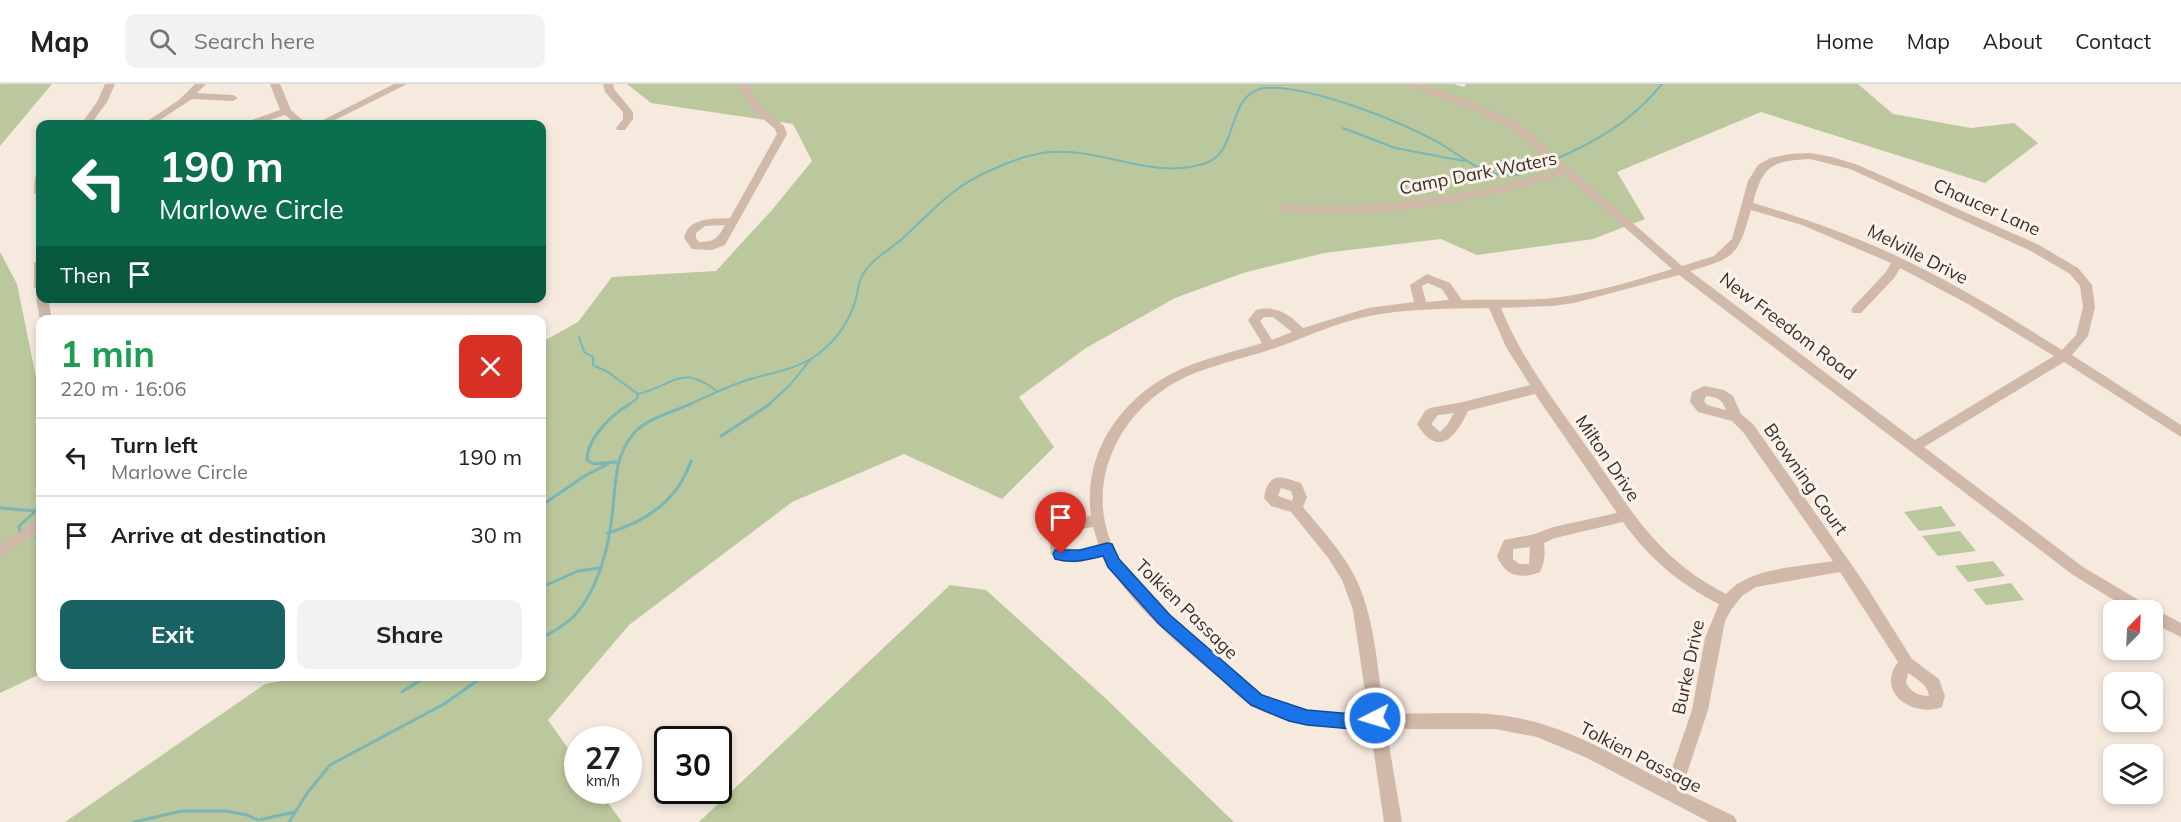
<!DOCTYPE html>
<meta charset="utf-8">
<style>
body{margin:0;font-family:Mulish,sans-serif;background:#f2f2f2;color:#202124;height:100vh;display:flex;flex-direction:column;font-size:22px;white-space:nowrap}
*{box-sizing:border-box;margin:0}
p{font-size:20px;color:#757577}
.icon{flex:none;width:33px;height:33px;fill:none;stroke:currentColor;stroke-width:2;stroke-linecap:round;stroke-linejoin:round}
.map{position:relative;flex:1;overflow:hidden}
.details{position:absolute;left:36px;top:231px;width:510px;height:366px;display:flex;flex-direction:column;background:#fff;border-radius:12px;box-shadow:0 3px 9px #0003}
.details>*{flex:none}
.guide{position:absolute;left:36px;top:36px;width:510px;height:183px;border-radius:12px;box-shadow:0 3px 9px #0003;background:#0b6e4f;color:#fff;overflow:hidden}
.needle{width:39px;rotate:24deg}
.tools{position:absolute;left:2103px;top:516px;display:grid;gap:12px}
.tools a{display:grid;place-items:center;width:60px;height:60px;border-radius:12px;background:#fff;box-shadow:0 3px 9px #0003;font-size:30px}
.speed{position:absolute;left:564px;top:642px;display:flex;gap:12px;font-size:30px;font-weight:700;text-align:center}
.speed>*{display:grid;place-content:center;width:78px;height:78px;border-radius:50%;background:#fff;box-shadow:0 3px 9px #0003;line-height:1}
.speed small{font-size:15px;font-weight:400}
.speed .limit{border:3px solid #111;border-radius:9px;background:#fff;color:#111}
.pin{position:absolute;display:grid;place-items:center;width:51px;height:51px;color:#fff;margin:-62px -26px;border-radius:50% 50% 50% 0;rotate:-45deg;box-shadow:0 0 6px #0007}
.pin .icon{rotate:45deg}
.me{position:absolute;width:66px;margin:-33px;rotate:265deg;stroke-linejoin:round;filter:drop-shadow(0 0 4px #0008)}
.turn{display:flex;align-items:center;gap:21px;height:126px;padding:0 24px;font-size:27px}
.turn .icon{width:78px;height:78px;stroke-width:2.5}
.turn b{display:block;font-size:42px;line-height:51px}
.then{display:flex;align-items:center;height:57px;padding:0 24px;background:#0003;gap:12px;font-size:22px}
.round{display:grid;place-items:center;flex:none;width:63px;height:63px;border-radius:12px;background:#f2f2f2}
.overview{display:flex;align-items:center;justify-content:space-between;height:102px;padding:0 24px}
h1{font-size:36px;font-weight:700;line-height:45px;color:#1e9e55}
.cta{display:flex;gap:12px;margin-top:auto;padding:12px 24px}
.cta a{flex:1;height:69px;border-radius:12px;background:#196263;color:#fff;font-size:24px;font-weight:700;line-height:69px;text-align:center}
.cta a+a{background:#f2f2f2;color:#202124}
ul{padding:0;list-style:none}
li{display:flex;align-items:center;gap:18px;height:78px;padding:0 24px;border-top:2px solid #e0e0e0}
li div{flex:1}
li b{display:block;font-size:22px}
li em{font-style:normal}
header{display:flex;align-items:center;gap:36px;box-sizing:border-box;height:84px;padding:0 30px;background:#fff;border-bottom:2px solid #e0e0e0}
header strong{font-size:28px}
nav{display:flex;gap:33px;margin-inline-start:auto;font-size:21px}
.search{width:420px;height:54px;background:#f2f2f2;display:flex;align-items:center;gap:15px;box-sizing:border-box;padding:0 21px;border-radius:12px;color:#757577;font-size:22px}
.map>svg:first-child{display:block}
.green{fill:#bbc79c}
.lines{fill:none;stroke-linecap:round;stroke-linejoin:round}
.stream-far1{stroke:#7ab6b6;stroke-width:2}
.stream{stroke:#7ab6b6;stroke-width:3}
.minor{fill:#d0b9a9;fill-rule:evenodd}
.route{fill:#1a73e8;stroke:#114b97;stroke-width:1.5}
.labels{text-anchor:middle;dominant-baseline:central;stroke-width:6;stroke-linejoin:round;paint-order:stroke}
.street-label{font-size:18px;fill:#3c2e29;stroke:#fcf4ec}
</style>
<header>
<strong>Map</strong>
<div class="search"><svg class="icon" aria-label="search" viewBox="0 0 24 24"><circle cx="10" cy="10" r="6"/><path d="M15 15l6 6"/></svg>Search here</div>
<nav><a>Home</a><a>Map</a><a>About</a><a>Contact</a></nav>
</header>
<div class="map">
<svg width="2181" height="738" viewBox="0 0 2181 738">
<rect width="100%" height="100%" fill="#f6eadf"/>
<path class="green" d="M1 0H52L0 62V1Z
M627 0H1454L1464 3 1466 0H1858L1893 30 1971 44 2014 39 2038 59 1985 99 1761 28 1617 88 1645 135 1593 155 1477 171 1441 155 1324 169 1243 189 1175 214 1086 264 1019 313 1054 363 1002 415 904 370 792 418 629 541 548 636 577 677 578 706 599 707 622 738H65L265 600 305 592H542V258L578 238 612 193 716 187 772 126 812 77 793 40 651 19Z
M0 168 17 200 40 313V590L0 609Z
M1941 422 1956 442 1919 447 1904 428Z
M1960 447 1976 467 1938 472 1922 452Z
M1993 477 2005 492 1968 498 1955 482Z
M2011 499 2024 516 1986 521 1973 505Z
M950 501 986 506 1102 611 1234 738H699Z"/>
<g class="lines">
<path class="stream-far1" d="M1343 44 1395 64 1464 77
M579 253 584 268 593 273V281L608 288 638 310C675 301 681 279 718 308
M627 321 637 315 638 310
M688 321C707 312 727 303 747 296 773 288 802 285 823 266 837 254 849 237 855 218 858 209 858 199 863 190 872 175 889 166 902 155 933 127 950 104 989 87 1008 78 1029 70 1050 68 1103 64 1154 97 1206 79 1240 67 1225 11 1264 4 1308 0 1402 38 1441 60 1461 72 1480 89 1503 91 1528 93 1548 78 1569 69 1606 52 1636 32 1662 0
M768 321 790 301 810 276"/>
<path class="stream" d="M721 352 770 320
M616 378 594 380 587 376C587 354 612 330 630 320
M542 421 586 391 608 380
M0 424 36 427 19 442 20 447
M608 449C647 437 677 417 691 377
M36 454 40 455
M40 476V485
M542 503 578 487 599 484
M542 554C552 548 564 542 573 533 599 506 610 459 613 423 616 396 615 371 634 349 647 334 673 328 691 320
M402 608 427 592
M134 738 182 727H226L247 731 258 736 295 728
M289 738 308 708 330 681 444 620 484 592"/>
<path class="minor" d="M105 0H115L107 18 91 40H81L97 18Z
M195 0H206L197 9 233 11 238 14 233 17 192 15 154 40H143L179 16Z
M270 0H280L291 26 307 40H296L285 31 258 40H245L246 38 280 26Z
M394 0H407L327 40H315Z
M603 0H613L614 5 633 28V35L625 46H617L616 44 623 35V28L605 8Z
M740 0H748L761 22 784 42 787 50 725 161 712 166 692 165 684 154C688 133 713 135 730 134L777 50 775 45 753 26 739 2ZM725 141C718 154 715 158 699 158L696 154V149L705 142Z
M1403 0C1436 0 1487 24 1518 39L1682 182 1714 172 1732 155 1748 97 1758 81 1770 74 1790 70 1810 69 1832 73 1858 81 2039 161 2078 184 2092 201 2095 223 2088 252 2072 271 2181 341V353L2064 278 1924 363 2083 483 2147 521 2149 526H2130L2073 491 1679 191 1574 219 1553 222 1501 224C1521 274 1553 315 1584 359 1630 423 1653 472 1726 510 1749 483 1800 483 1833 477L1743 348 1732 337 1698 328 1690 318 1692 308 1704 302 1724 306 1733 312 1741 330 1753 340 1863 497 1912 575 1939 595 1945 612 1942 623C1913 634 1875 609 1898 578L1840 488 1756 503 1742 512 1731 526 1725 537 1708 626 1681 707 1734 732 1737 738H1709L1587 674 1537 653 1495 645H1409L1386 643 1402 738H1384L1370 642C1331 646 1289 642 1254 623 1241 616 1231 604 1219 594 1176 558 1131 522 1103 472 1084 478 1068 483 1051 470L1049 453C1057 437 1075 434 1091 432 1082 369 1122 312 1179 286 1205 274 1234 268 1262 259L1248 236 1256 226C1276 221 1289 230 1303 244L1368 224 1414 218 1410 201 1427 190 1450 199 1462 216C1492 215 1524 217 1554 214 1594 209 1633 197 1672 185L1565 91C1487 114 1403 132 1322 129 1309 128 1294 130 1281 127V121L1285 120C1305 121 1325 123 1345 122 1417 119 1490 106 1559 86L1510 43 1480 29ZM1810 75 1850 85 2031 167 2070 190 2080 202 2083 223 2076 251 2062 266C1999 226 1934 187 1865 158 1828 143 1791 130 1753 119 1763 81 1772 77 1810 75ZM1751 126 1802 141 1891 179 1886 188 1853 223 1851 226 1853 229H1861L1895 193 1900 184 1968 220 2054 272 1915 356 1690 187C1735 174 1738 172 1751 126ZM1428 199 1442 205 1449 216 1426 218 1422 202ZM1489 224 1506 263 1530 301 1463 318 1430 324 1425 327 1417 340C1438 375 1456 353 1468 327L1535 310 1617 429 1553 443 1535 450 1504 456 1497 472C1504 492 1522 496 1540 488 1545 478 1545 470 1544 459L1555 454 1623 438C1649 474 1679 500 1719 520L1705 554 1692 626 1667 699C1615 671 1559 637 1498 631 1460 626 1422 632 1384 628 1377 583 1375 530 1353 489 1340 465 1321 445 1303 423L1307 413 1301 399C1280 392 1269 387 1264 414L1271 422 1291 428 1329 475 1342 496 1353 526 1368 628C1335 632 1291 630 1262 611 1242 598 1225 580 1207 564 1176 539 1142 512 1121 478 1080 412 1112 335 1174 299 1204 282 1240 276 1272 265 1300 256 1325 243 1353 236 1397 224 1444 225 1489 224ZM1264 233H1273L1292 248 1272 256 1260 237ZM1706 312C1717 313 1722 315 1726 326L1707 321 1704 317ZM1454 329 1447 341 1440 348 1431 340 1438 331ZM1281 404 1291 407 1293 413 1292 417 1278 412ZM1093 443 1099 462 1074 467 1063 463V455L1074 446ZM1530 463 1529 480H1519L1513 475V465ZM1908 589C1917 595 1928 601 1929 612 1919 612 1911 608 1906 599Z
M40 90V112L34 109 35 93Z
M40 175V207L34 203V179Z
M40 210V214H48L52 236H40L36 214Z
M40 435V448L0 474V460Z
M2149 526C2160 526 2171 534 2181 539V553L2152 539V526Z"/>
</g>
<path class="route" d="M1107 459 1112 460 1119 475 1170 531 1262 611 1307 626 1353 630 1375 627 1381 629 1383 634 1381 640 1353 645 1307 641 1289 637 1251 621 1159 540 1108 483 1103 472C1087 476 1072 480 1055 475L1053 470 1055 466H1080Z"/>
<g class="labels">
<g class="street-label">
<text transform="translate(1478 89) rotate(-11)">Camp Dark Waters</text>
<text transform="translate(1987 123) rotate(24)">Chaucer Lane</text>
<text transform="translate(1918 170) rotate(27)">Melville Drive</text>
<text transform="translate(1788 242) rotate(37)">New Freedom Road</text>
<text transform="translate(1608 374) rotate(56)">Milton Drive</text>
<text transform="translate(1806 395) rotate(55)">Browning Court</text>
<text transform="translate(1187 525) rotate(44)">Tolkien Passage</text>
<text transform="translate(1688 583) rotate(-78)">Burke Drive</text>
<text transform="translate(1641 673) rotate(27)">Tolkien Passage</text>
</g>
</g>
</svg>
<div class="tools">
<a><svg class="needle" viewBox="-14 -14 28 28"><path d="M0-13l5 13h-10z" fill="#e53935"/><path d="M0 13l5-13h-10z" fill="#757577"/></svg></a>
<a><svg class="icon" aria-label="search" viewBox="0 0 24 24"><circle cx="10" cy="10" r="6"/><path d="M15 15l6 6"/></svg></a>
<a><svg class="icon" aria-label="layers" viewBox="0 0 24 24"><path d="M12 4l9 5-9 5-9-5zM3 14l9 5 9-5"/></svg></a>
</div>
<div class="speed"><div>27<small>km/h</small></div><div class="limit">30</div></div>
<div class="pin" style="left:1061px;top:470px;background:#d93025"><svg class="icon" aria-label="arrive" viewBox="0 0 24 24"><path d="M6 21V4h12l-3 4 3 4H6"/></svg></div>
<svg class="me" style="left:1375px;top:634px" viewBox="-20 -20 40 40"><circle r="17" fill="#1a73e8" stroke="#fff" stroke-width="3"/><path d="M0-11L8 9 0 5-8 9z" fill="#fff"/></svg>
<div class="guide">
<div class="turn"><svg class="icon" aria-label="left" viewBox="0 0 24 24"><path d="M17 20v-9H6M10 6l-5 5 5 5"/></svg><div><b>190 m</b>Marlowe Circle</div></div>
<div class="then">Then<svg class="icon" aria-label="arrive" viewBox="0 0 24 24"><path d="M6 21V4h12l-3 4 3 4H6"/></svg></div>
</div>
<section class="details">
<div class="overview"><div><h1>1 min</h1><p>220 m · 16:06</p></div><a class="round" style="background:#d93025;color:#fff"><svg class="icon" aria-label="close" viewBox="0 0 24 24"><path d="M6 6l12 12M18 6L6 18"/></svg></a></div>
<ul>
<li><svg class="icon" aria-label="left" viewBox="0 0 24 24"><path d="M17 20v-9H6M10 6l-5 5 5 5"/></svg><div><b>Turn left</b><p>Marlowe Circle</p></div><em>190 m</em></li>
<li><svg class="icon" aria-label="arrive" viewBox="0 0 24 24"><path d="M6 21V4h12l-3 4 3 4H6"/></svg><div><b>Arrive at destination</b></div><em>30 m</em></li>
</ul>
<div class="cta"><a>Exit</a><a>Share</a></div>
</section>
</div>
